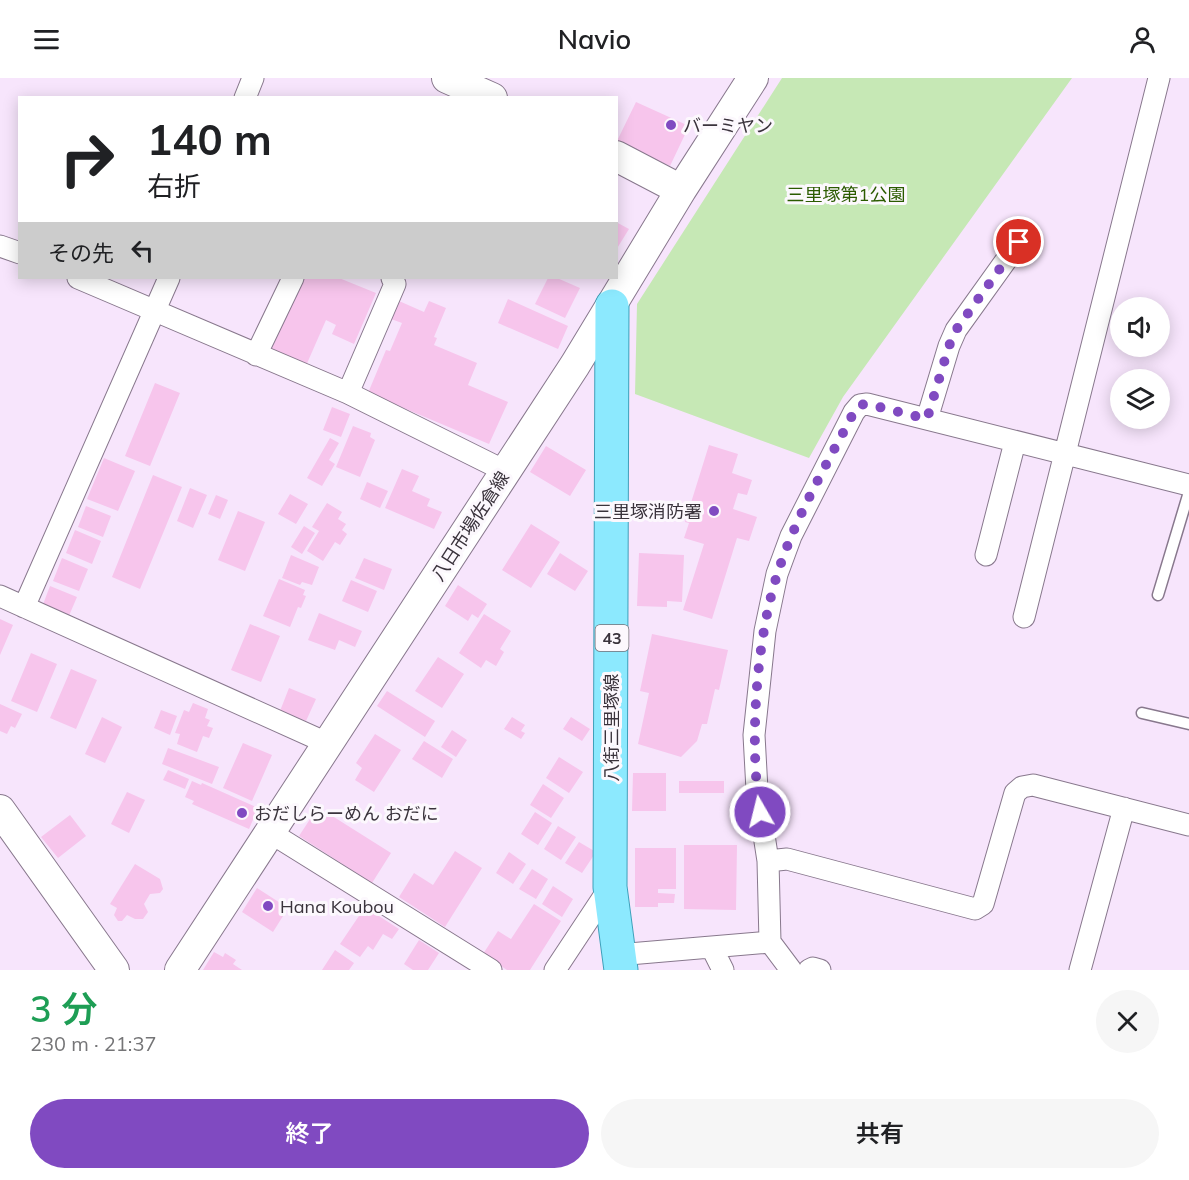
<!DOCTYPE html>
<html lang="ja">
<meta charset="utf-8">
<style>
body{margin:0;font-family:Mulish,"Noto Sans JP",sans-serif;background:#f6f6f6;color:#202124;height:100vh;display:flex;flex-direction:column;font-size:22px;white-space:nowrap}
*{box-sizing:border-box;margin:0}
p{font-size:20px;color:#757577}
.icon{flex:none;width:33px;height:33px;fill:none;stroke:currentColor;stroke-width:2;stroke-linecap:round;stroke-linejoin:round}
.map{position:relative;height:892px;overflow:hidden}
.sheet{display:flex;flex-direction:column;background:#fff;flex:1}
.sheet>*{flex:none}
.guide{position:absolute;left:18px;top:18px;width:600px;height:183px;border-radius:0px;box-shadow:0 3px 15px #0003;background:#fff;color:#202124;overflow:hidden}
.fabs{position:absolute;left:1110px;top:219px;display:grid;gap:12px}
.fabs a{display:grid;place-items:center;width:60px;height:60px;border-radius:50%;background:#fff;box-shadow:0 3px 15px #0003;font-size:30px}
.pin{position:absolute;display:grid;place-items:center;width:51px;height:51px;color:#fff;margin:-26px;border:3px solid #fff;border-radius:50%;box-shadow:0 2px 6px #0007}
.me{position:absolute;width:66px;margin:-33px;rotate:352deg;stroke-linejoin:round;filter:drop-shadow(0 0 4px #0008)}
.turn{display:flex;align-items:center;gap:21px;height:126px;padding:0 30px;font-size:27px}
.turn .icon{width:78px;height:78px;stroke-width:2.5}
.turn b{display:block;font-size:42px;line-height:51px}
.then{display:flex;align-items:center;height:57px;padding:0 30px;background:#0003;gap:12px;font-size:22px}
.round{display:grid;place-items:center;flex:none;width:63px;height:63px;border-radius:32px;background:#f6f6f6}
.summary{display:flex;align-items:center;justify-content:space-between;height:102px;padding:0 30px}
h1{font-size:36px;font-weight:600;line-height:45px;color:#1e9e55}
.primary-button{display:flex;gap:12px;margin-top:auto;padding:12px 30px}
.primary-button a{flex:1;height:69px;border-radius:36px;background:#804ac1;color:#fff;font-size:24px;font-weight:600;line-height:69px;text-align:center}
.primary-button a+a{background:#f6f6f6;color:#202124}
header{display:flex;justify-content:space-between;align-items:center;height:78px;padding:0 30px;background:#fff;font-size:27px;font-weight:600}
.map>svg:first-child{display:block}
.green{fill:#c6e8b5}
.building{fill:#f7c5ec}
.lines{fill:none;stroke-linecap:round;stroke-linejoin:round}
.lane-casing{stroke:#88788d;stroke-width:13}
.street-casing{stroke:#88788d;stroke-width:23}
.secondary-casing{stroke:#88788d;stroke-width:32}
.primary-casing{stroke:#3ea0ba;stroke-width:35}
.lane{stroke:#fff;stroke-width:10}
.street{stroke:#fff;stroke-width:21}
.secondary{stroke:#fff;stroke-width:30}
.primary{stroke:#8ce9fe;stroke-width:33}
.route{stroke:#804ac1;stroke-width:10;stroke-dasharray:0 18}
.poi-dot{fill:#804ac1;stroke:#fcf8fd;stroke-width:2}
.labels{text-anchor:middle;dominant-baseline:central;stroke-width:6;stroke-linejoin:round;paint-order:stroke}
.shield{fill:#fcf8fd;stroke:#746e76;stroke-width:1.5}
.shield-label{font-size:16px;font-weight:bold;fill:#3a333c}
.poi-label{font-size:18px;fill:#3a333c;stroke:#fcf8fd;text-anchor:start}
.park-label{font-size:18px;fill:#2b5b00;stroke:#fcf8fd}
.street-label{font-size:18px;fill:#3a333c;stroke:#fcf8fd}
</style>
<header><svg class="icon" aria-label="menu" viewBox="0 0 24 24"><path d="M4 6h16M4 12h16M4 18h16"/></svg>Navio<svg class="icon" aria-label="person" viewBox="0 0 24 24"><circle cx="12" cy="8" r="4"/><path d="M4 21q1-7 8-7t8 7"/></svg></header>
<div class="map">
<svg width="1189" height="892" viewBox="0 0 1189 892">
<rect width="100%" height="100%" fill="#f7e5fc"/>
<path class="green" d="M782 0H1072L843 319 809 380 635 316 637 226Z"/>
<path class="building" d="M636 24 689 48 670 88 617 63Z
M616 144 629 151 616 172Z
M302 200H339L376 215 354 266 332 256 336 247 326 242 305 290 270 275Z
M548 200H557L580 210 565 240 535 226Z
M508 221 568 248 558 271 498 245Z
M399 223 424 234 429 223 446 230 434 259 437 260 434 267 477 285 468 307 508 324 489 366 368 315 386 272 390 273 402 245 391 241Z
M155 305 180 315 150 388 125 378Z
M332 329 350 336 341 359 323 352Z
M353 348 371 355 370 359 375 362 360 399 336 389Z
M330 360 339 365 329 382 335 386 322 408 307 400Z
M709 367 738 376 732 395 752 402 747 417 738 415 733 431 757 439 749 463 737 460 712 541 683 532 704 466 684 460 689 445 685 444Z
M546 368 586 392 570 418 530 394Z
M104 380 135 393 118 433 87 421Z
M402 391 419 398 412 413 430 421 427 428 442 434 434 451 385 430Z
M153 397 182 409 140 511 112 499Z
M367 404 388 413 380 430 360 421Z
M190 410 207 417 193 450 177 443Z
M290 416 308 426 296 446 278 436Z
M216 417 228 422 220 441 208 436Z
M327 425 342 434 338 441 346 446 342 452 347 456 340 467 335 464 323 483 307 473 319 453 312 449Z
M86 428 111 438 103 459 78 449Z
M238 433 265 444 245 493 218 482Z
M531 446 560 464 531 510 502 492Z
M304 448 315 455 302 476 291 469Z
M75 452 101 463 92 486 66 475Z
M560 475 588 493 575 513 547 496Z
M639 475 684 477 682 524 667 523V529L637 528Z
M291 477 319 489 312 507 302 504 300 507 282 500Z
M62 480 88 491 79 513 53 503Z
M364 480 392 491 384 512 355 500Z
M279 501 305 512 303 517 306 518 301 530 298 529 290 549 263 538Z
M351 502 377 513 368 534 342 523Z
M458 507 487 526 478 540 472 536 468 543 445 528Z
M50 508 77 519 68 540 42 529Z
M319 535 362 553 355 569 339 562 335 572 308 562Z
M484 536 511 553 500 571 504 574 496 588 486 582 481 590 459 575Z
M0 541 13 547 0 577Z
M250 546 280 558 261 604 231 592Z
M652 556 728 572 719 612 715 611 707 646H702L697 663 681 679 638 666 649 615 640 613Z
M31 575 57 586 37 634 11 623Z
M438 579 464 596 442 630 415 613Z
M71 591 97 602 76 651 50 640Z
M289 610 316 621 306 643 280 633Z
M387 613 435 643 425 659 377 628Z
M193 625 208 631 205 640 210 642 207 648 213 650 209 660 203 658 197 674 177 666 180 656 175 655 184 632 189 634Z
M0 626 22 636 15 650 11 648 7 656 0 653Z
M161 632 177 638 170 657 154 650Z
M102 639 122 649 105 685 85 676Z
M512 639 525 647 521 653 525 655 521 661 504 651Z
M571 639 590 651 582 663 563 651Z
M452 652 467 662 456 679 441 669Z
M375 656 401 672 374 714 355 702 362 690 356 685Z
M424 663 453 681 442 700 412 681Z
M243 665 272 677 252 723 223 710Z
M168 670 219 689 212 706 162 686Z
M559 679 583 694 569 715 546 700Z
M168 692 189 701 185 711 163 702Z
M633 695H666V733H632Z
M192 703 201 707 202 705 258 730 249 751 192 726 194 723 185 719Z
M679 703H724V715H679Z
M543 706 564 720 551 740 530 727Z
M127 714 145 722 129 755 111 746Z
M318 729 391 775 372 805 299 758Z
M535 734 552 745 538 767 521 756Z
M70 737 86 758 58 780 41 759Z
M558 748 576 759 561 782 544 771Z
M579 764 596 774 582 795 565 785Z
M684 767H737L736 832 684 831Z
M635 770H676V811H658V815L675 816 674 825H658V829H635Z
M455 773 482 790 445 849 399 819 414 795 433 807Z
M509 774 526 786 513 806 496 795Z
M135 786 160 801 163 811 160 815 150 816 144 826 148 834 143 841H135L127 837 122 843H118L114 837 117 830 110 826Z
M532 791 548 801 536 821 519 811Z
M553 808 573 821 562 839 542 826Z
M257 810 288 830 273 854 242 834Z
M534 826 561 843 530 892H507L483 876 498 853 511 861Z
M365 829 399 851 392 861 383 856 373 872 368 868 360 879 340 866Z
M419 862 439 875 428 892H413L404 886Z
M335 872 354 885 349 892H322Z
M214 874 223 879 225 875 236 882 233 886 242 892H203Z"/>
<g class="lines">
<defs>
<path id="lane" d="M1158 517 1189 414
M1142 635 1189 646"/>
<path id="street" d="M245 20 253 0
M0 168 20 175
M78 200 348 315 505 393
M256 277 293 200
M348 315 395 206 392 200
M927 341 949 268 956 252 1019 164
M986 477 1015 364
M0 518 329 666
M24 529 169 200
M1024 539 1159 0
M271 755 491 892
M768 783 787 781 975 831 983 826 1015 715 1022 709 1033 707 1189 747
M770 864 768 783 757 712 754 657 765 553 777 496 791 458 854 334 860 327 867 326 1189 407
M712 870 723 892
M617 877 770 864 791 892
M555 892 610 809
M809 892 813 890 820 892
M1080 892 1124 730"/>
<path id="secondary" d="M447 0 492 20
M616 78 681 112
M0 732 114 892
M180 892 575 287 681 112 753 0"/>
<path id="primary" d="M612 228 610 809 621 892"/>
</defs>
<use href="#lane" class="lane-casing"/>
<use href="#street" class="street-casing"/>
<use href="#secondary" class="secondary-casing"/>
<use href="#primary" class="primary-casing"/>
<use href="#lane" class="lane"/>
<use href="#street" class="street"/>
<use href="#secondary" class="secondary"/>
<use href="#primary" class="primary"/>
</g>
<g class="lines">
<path class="route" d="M760 734C749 665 756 561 778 494 796 438 827 386 854 334L860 327 867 326 927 341 949 268 956 252 1019 164"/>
</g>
<g class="poi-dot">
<circle cx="671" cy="47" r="6"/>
<circle cx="714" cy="433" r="6"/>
<circle cx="242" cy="735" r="6"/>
<circle cx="268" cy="828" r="6"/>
</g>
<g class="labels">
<rect class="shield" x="595.5" y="547" width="33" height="26" rx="4.5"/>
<g class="shield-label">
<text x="612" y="560">43</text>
</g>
<g class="poi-label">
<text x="683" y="47">バーミヤン</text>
<text x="702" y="433" text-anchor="end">三里塚消防署</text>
<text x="254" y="735">おだしらーめん おだに</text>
<text x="280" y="828">Hana Koubou</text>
</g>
<g class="park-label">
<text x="846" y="116">三里塚第1公園</text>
</g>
<g class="street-label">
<text transform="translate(470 448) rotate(-57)">八日市場佐倉線</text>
<text transform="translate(611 650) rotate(-90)">八街三里塚線</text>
</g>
</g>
</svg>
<div class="fabs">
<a><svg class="icon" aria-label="sound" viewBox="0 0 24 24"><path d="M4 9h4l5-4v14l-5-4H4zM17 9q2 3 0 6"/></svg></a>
<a><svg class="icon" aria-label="layers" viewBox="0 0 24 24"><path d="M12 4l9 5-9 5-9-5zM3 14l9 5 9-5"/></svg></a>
</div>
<div class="pin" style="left:1019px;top:164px;background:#d93025"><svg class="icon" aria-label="arrive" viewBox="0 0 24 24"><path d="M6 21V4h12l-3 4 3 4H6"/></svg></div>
<svg class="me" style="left:760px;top:734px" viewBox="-20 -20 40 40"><circle r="17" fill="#804ac1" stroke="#fff" stroke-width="3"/><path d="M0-11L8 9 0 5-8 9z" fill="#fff"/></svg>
<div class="guide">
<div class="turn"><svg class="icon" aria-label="right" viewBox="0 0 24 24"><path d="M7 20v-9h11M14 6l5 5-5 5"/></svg><div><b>140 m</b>右折</div></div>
<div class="then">その先<svg class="icon" aria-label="left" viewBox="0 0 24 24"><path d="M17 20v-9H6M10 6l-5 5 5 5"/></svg></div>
</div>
</div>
<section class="sheet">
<div class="summary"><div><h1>3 分</h1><p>230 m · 21:37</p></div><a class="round"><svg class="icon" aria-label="close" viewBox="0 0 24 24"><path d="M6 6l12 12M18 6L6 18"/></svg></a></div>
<div class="primary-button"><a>終了</a><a>共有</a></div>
</section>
